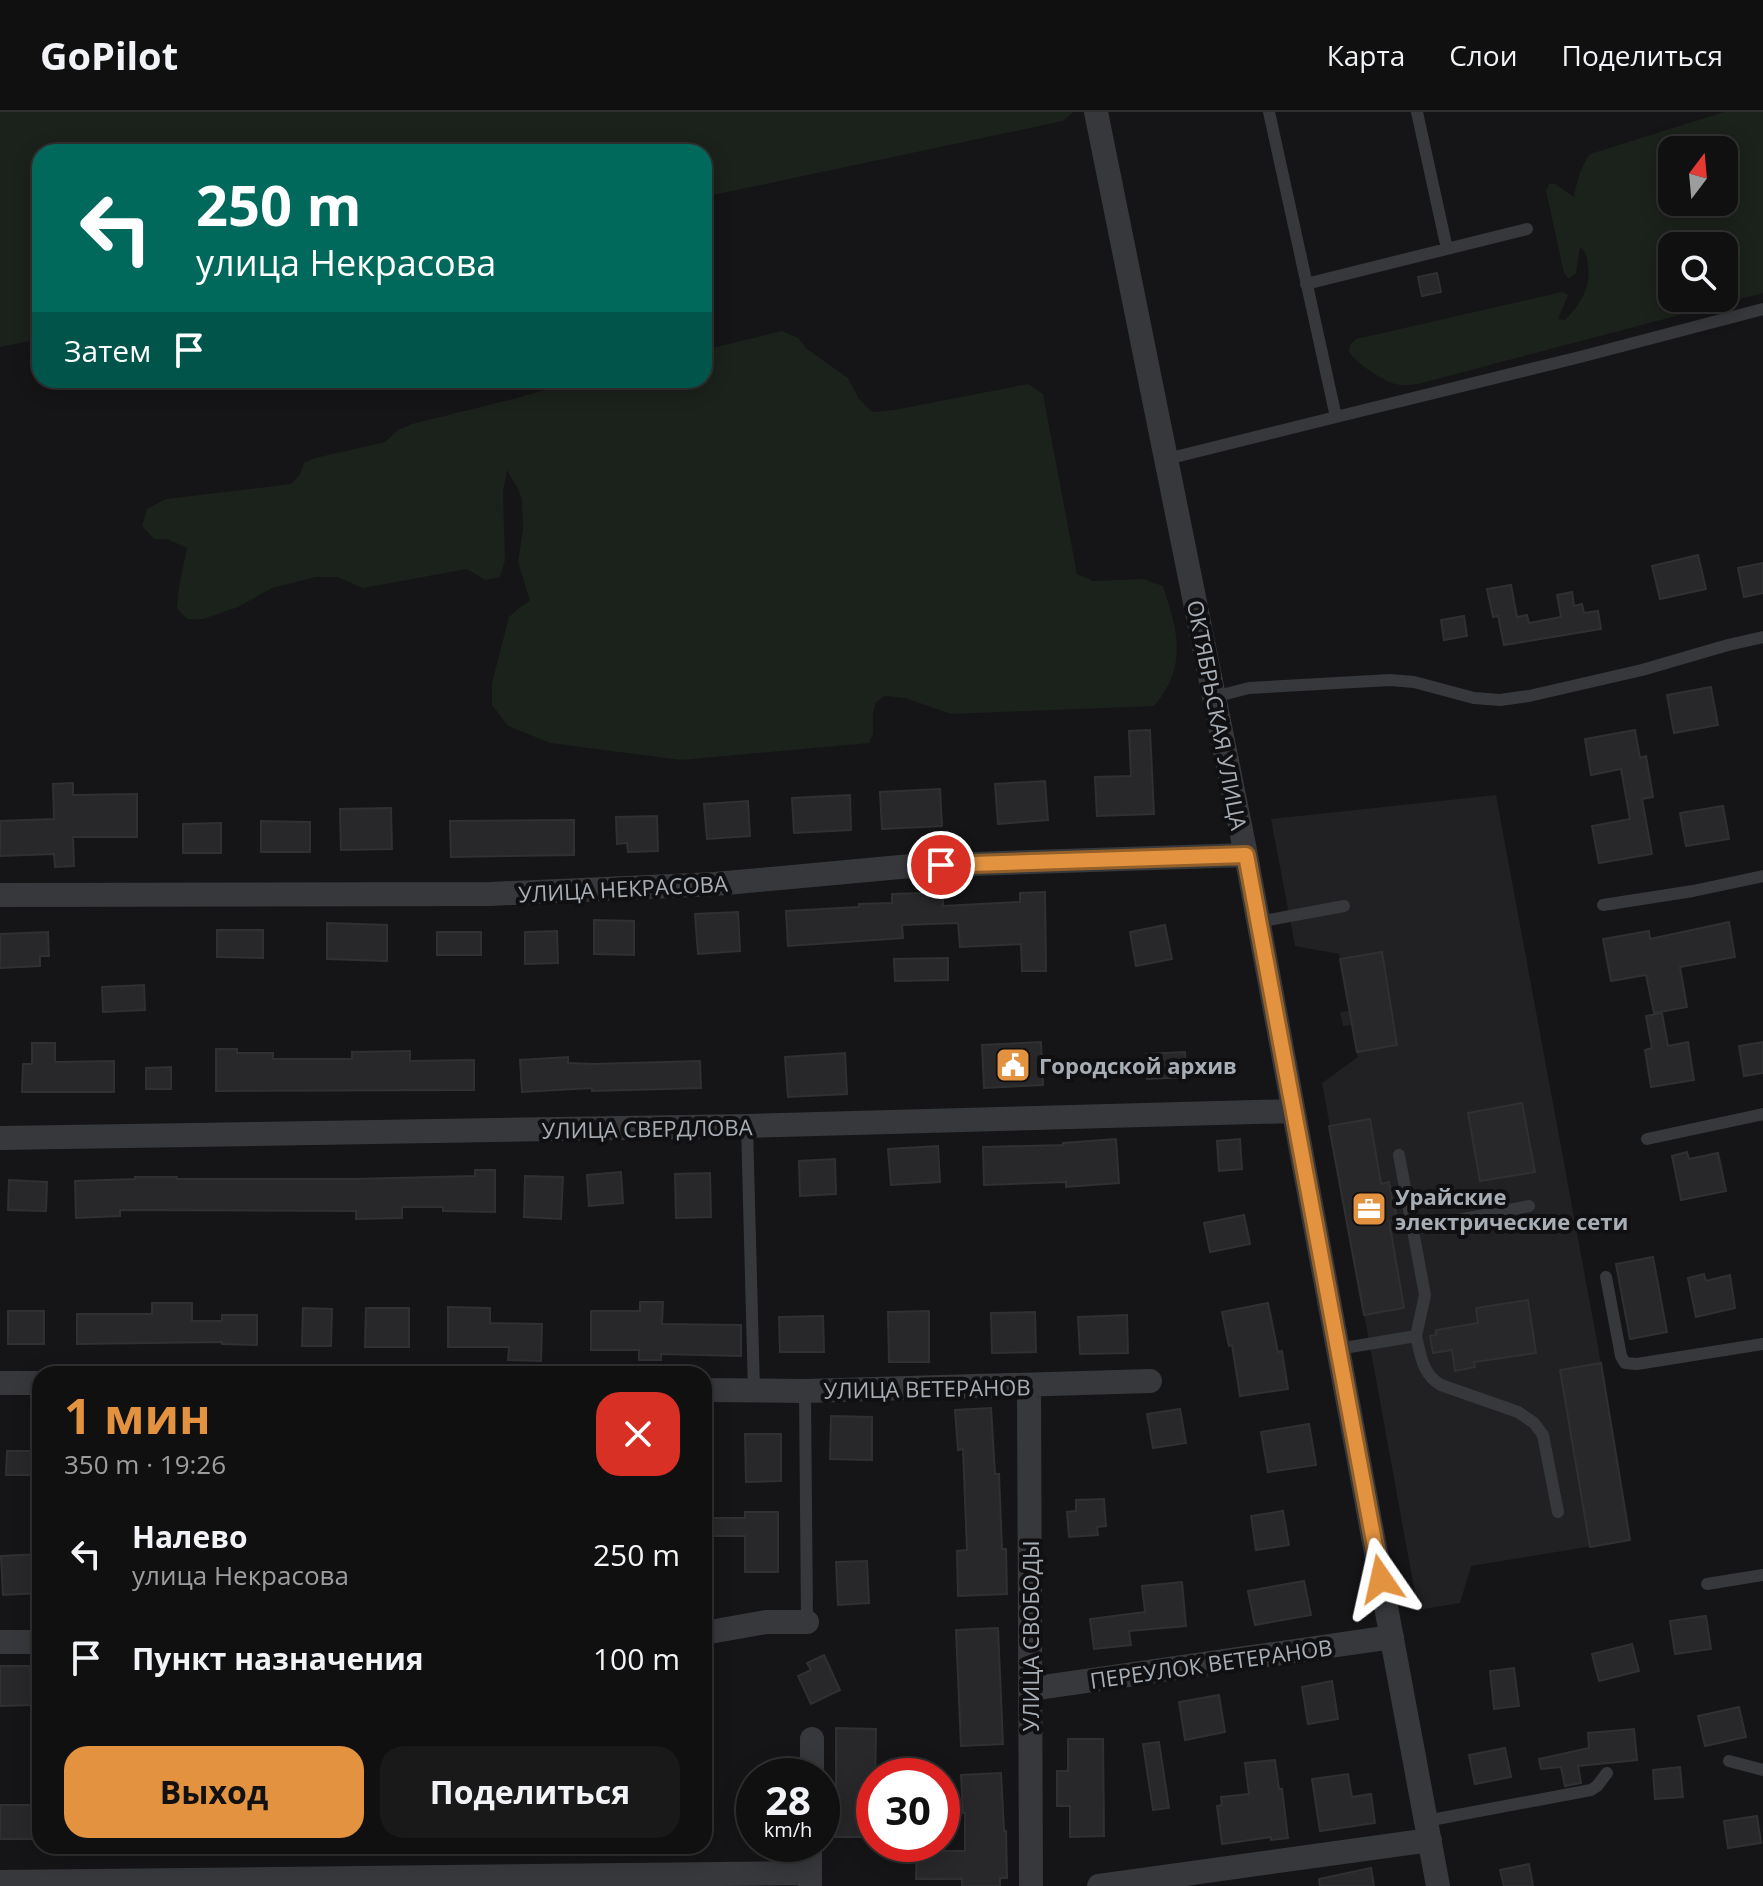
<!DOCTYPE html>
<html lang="ru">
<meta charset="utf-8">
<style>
body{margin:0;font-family:"Open Sans",sans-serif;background:#19191a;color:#f1f3f6;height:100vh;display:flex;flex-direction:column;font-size:30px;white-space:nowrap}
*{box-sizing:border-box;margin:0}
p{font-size:26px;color:#9c9d9f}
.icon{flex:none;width:44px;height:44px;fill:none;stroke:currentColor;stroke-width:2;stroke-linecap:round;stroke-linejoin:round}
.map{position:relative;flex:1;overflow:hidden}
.drawer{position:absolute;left:32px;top:1254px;width:680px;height:488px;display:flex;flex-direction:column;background:#101011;border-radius:24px;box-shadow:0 4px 20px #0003,0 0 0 2px #303031}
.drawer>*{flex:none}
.top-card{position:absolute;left:32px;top:32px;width:680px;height:244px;border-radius:24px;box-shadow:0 4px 20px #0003,0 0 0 2px #303031;background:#00695c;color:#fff;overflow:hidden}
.needle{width:52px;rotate:16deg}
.tools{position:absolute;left:1658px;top:24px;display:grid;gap:16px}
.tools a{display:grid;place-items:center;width:80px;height:80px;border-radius:16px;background:#101011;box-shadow:0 4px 20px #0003,0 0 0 2px #303031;font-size:40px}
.speed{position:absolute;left:736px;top:1646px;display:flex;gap:16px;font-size:40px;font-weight:700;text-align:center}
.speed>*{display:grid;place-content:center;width:104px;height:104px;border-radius:50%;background:#101011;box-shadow:0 4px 20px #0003,0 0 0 2px #303031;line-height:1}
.speed small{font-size:20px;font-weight:400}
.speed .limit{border:12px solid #d22;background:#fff;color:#111}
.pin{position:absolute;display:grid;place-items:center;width:68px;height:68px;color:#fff;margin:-34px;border:4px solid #fff;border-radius:50%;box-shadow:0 2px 8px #0007}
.me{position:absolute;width:88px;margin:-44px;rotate:349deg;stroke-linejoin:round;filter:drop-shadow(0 0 6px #0008)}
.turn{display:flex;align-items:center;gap:28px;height:168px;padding:0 32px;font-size:36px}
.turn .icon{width:104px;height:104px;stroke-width:2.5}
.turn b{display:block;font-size:56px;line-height:68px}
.then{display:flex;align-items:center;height:76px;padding:0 32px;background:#0003;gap:16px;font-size:30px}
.round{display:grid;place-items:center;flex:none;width:84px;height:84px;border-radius:24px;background:#19191a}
.summary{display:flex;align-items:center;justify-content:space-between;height:136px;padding:0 32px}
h1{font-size:48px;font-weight:700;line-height:60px;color:#e39340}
.action{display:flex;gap:16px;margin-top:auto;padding:16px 32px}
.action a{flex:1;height:92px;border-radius:24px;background:#e39340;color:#111;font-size:32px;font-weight:700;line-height:92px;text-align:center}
.action a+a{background:#19191a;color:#f1f3f6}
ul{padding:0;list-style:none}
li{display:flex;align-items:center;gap:24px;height:104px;padding:0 32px}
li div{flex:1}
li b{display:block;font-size:30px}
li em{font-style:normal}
header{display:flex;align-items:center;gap:48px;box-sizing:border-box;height:112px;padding:0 40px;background:#101011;border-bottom:2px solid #303031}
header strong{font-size:38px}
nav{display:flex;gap:44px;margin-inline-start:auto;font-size:28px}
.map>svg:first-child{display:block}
.built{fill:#212124}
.green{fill:#1b211b;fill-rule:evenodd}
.building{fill:#28282b;stroke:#2f3032;stroke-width:2}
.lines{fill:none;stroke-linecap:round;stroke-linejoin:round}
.service{stroke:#36383b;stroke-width:12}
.minor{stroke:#36383b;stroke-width:24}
.route-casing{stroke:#94602a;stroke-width:20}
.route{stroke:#e39340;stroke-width:14}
.labels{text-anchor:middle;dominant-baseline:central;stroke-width:8;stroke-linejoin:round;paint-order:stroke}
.street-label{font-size:22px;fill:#a8aeb6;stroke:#101012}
.poi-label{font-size:22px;font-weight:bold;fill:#a8aeb6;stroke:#101012;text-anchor:start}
</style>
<header>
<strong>GoPilot</strong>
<nav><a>Карта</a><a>Слои</a><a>Поделиться</a></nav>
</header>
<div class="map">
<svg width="1763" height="1774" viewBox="0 0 1763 1774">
<rect width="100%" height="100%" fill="#151517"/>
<path class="built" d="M1496 683 1601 1251 1630 1428 1471 1454 1460 1491 1418 1498 1322 971 1358 945 1352 913 1343 914 1340 900 1349 899 1339 842 1295 834 1271 707Z"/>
<path class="green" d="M0 0H1073L1063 9 704 85V40H40V227L0 235Z
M1724 0H1763V181L1418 272C1409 273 1400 274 1392 271 1377 265 1358 252 1349 240L1350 233 1356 227 1562 180 1568 183 1558 207 1565 208C1580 192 1591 177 1588 154 1587 145 1587 141 1580 135L1576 161 1569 167 1564 161 1546 79 1549 72H1555L1574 85C1577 69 1580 56 1590 42ZM1672 38H1724V90H1672ZM1672 134H1724V186H1672Z
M782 219 798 226 807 237 848 266 859 287 872 300 894 298 1028 272 1043 282 1077 462 1093 469 1143 467 1163 474C1178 519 1188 554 1154 594L951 602 905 586 885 584 876 590 873 601V622L869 631 681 648 550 631 508 614 492 593V571L509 505 519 496 530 489 518 450 523 417 522 388 518 377 507 358 503 380 505 448 500 465 485 468 467 457 363 476 337 465H316L272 476 238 495 203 507H187L177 496 179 475 187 436 167 427H154L142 414 147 397 166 387 291 372 300 362 304 351 315 346 385 330 398 318 412 312 517 286 578 268H704V238Z"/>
<path class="building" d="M1437 161 1441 180 1422 184 1418 165Z
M1698 443 1706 477 1660 487 1652 454Z
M1763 451V481L1744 485 1738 456Z
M1511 473 1517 505 1527 503 1529 511 1561 505 1557 483 1572 480 1574 494 1582 492 1584 501 1598 499 1601 517 1504 533 1498 504 1493 505 1487 477Z
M1464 504 1467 524 1444 528 1441 508Z
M1711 575 1718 613 1674 621 1667 583Z
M1150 618 1154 702 1097 704 1095 665 1131 664 1129 619Z
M1635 618 1640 646 1646 644 1653 685 1642 687 1652 742 1599 751 1592 714 1630 707 1621 657 1591 663 1585 627Z
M1045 669 1048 708 998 712 995 672Z
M73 671V683L137 682V725H73L74 754 55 755 54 742 0 744V709L54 707 53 672Z
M940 677 942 714 882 717 880 680Z
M850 683 851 718 794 721 792 686Z
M748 689 750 724 707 727 704 692Z
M1723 694 1729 727 1686 734 1680 701Z
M391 696 392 737 341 738 340 697Z
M657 704 658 739 628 740 627 731 617 732 616 705Z
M574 708V743L451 745 450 709Z
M261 709 310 710V740H261Z
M221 711V741H183V712Z
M943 779V794L1020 790V781L1045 780 1046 859H1022L1021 832 960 835 958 811 902 813 903 826 788 834 786 799 859 795V792L892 791V782L926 781V780Z
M738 800 740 839 698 842 695 802Z
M594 808 634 809V843L594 842Z
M1729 810 1735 845 1680 855 1687 895 1654 901 1646 863 1611 869 1603 827 1649 819 1650 827Z
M327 811 387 813V849L327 847Z
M1165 813 1172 847 1136 854 1130 820Z
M217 818H263V846L217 845Z
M557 819 558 851 525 852V820Z
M48 820 49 844H40V854L0 856V822Z
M437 820H481V843H437Z
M1382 840 1397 933 1357 940 1340 847Z
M948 846V868L895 869 894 847Z
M144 873 145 898 103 900 102 875Z
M1662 901 1668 934 1688 930 1694 968 1651 975 1645 938 1652 936 1646 904Z
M1041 930 1043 973 984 976 982 933Z
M1763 930V961L1744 964 1739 934Z
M32 931H55V950L114 949V980H22L23 952H32Z
M216 937H237V941H273V947H352V940L410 939V949L474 948V978L216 979Z
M1185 940 1186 965 1147 967 1146 942Z
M845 941 847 982 788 985 785 945Z
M568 945V951L594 952 700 949 701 976 592 979V976L522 980 520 948Z
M171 955V977H146V956Z
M1522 991 1535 1060 1480 1069 1468 1001Z
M1370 1007 1381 1072 1389 1070 1392 1088 1393 1087 1397 1107 1389 1109 1404 1196 1364 1203 1329 1014Z
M1116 1027 1119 1071 1066 1075V1070L984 1073 983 1035 1063 1033V1031Z
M1240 1027 1242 1057 1219 1059 1217 1029Z
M938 1034 940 1070 891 1073 888 1037Z
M1687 1040 1689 1047 1718 1041 1726 1079 1681 1088 1672 1044Z
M835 1047 836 1082 800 1084 799 1049Z
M475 1058H495V1100L443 1099V1095H402V1106L356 1107V1099L120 1098V1104L76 1106 75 1069 135 1067V1065H177V1067H355L475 1064Z
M621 1060 623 1091 589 1094 587 1063Z
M710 1061 711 1105 676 1106 675 1062Z
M525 1064 563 1065 561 1107 524 1105Z
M9 1068 47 1070 46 1099 8 1098Z
M1244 1103 1250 1132 1210 1140 1204 1111Z
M1653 1145 1667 1220 1630 1227 1616 1152Z
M1704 1162 1706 1169 1730 1163 1735 1196 1696 1205 1688 1166Z
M1528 1188 1536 1241 1474 1250 1475 1255 1455 1259 1452 1238 1433 1241 1430 1224 1436 1223V1218L1478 1211 1476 1196Z
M640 1190H663L662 1212 741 1213V1244L661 1242V1248H639V1238H591V1199H640Z
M152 1191H192V1209H222V1203H257V1233L222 1232V1230L77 1232V1202H152Z
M1268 1191 1278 1240 1282 1239 1288 1277 1240 1284 1232 1233 1229 1234 1222 1200Z
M448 1195 490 1196V1211L542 1212 541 1249 508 1248 509 1235H448Z
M303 1196 332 1197 331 1234H302Z
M366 1196H409V1235H365Z
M8 1199H44V1232H8Z
M929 1199V1250H889L888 1200Z
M1035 1200 1036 1240 992 1241 991 1201Z
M1127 1203 1128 1241 1080 1242 1078 1205Z
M823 1204 824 1240H780L779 1205Z
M1601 1251 1630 1428 1590 1435 1560 1258Z
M991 1296 995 1362H999L1002 1437H1006L1007 1482 958 1484 957 1439 967 1438 963 1337 958 1338 955 1298Z
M1180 1297 1186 1331 1153 1336 1147 1302Z
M831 1304 872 1305V1348L830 1347Z
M1309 1312 1316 1353 1268 1360 1261 1320Z
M745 1322H781V1369L746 1370Z
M7 1339H40V1363H6Z
M1104 1387 1106 1414 1097 1415 1098 1423 1069 1425 1067 1400 1076 1399V1388Z
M1283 1399 1289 1433 1256 1438 1251 1404Z
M745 1400H778V1460H745V1424H704V1406H745Z
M40 1442V1481L3 1483 1 1444Z
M867 1449 869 1491 838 1493 836 1450Z
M1304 1469 1311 1503 1255 1513 1248 1479Z
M1182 1470 1186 1514 1129 1519 1131 1533 1094 1537 1090 1507 1145 1500 1142 1474Z
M1706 1504 1711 1537 1675 1542 1670 1509Z
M998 1516 1003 1632 961 1634 956 1518Z
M1632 1532 1639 1559 1599 1569 1592 1542Z
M824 1543 840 1578 811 1592 798 1564 811 1558 807 1551Z
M0 1554H30L31 1593 0 1594Z
M1514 1556 1519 1594 1494 1597 1490 1559Z
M1332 1569 1338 1607 1308 1612 1302 1575Z
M1219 1583 1225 1620 1185 1628 1179 1590Z
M1739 1595 1746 1625 1705 1634 1698 1604Z
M836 1616 876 1617 874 1725H836Z
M1634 1617 1637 1648 1578 1654 1581 1671 1565 1674 1561 1655 1541 1657 1539 1647 1589 1636 1588 1621Z
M1068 1627H1103L1104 1724 1070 1725V1694H1057V1659H1068Z
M1159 1630 1169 1696 1153 1698 1143 1632Z
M1505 1636 1511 1665 1475 1672 1469 1643Z
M1275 1648 1279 1677H1282L1288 1726 1271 1728V1725L1222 1732 1217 1694 1222 1693 1221 1685 1249 1682 1245 1651Z
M1680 1655 1683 1685 1655 1687 1653 1658Z
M1001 1661 1004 1719H1006L1007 1766H1000V1774H962V1767H916L917 1732H935V1739H965V1701H963L961 1663Z
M1348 1662 1352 1685 1371 1682 1375 1711 1320 1719 1312 1667Z
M0 1693H39V1727H0Z
M1757 1704 1761 1731 1728 1736 1724 1709Z
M1529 1752 1533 1774H1504L1500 1758Z
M1371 1756 1374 1774H1320L1319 1767Z"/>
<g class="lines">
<path class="service" d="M1417 0 1447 137
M1306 172 1527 117
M1336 305 1580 245 1763 197
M1167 347 1336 305 1269 0
M1214 585 1249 576 1390 568 1414 570 1474 586 1500 588 1529 584 1642 558 1728 533 1763 525
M1603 793 1693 779 1763 764
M1258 810 1344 794
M747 1014 754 1279
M1647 1027 1763 1002
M1399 1043 1425 1183 1416 1224
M1413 1117 1529 1094
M1606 1165 1621 1244 1625 1251 1637 1252 1763 1232
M1338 1237 1416 1224C1421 1244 1422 1262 1441 1273L1518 1300 1534 1311 1543 1323 1558 1400
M805 1279 807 1510
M1707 1472 1763 1463
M1729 1649 1763 1658
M1426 1709 1591 1678 1597 1674 1607 1661"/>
<path class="minor" d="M1096 0 1246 743 1438 1774
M0 783 490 782 715 772 911 754 1246 743
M0 1026 747 1014 1293 999
M0 1271H40
M1029 1274 1031 1774
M704 1278 805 1279 1150 1269
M704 1521 766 1510H807
M0 1530H40
M1030 1577 1392 1525
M812 1664V1627
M0 1770 810 1761
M810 1774V1732
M1099 1774 1430 1728"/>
</g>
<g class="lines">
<defs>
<path id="route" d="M941 753 1246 743 1381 1467"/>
</defs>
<use href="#route" class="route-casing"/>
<use href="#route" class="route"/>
</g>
<defs>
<symbol id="civic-square" viewBox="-11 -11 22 22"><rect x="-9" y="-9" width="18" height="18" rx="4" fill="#e39340" stroke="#101012"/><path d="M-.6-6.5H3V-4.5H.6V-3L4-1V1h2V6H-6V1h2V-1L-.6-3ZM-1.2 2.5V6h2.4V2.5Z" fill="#fff"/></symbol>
<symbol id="office-square" viewBox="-11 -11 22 22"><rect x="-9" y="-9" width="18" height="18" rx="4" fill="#e39340" stroke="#101012"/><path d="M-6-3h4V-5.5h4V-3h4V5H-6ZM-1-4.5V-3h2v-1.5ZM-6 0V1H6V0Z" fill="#fff"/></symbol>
</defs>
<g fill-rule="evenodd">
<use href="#civic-square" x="993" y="933" width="40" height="40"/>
<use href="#office-square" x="1349" y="1077" width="40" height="40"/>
</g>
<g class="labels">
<g class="street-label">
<text transform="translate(1218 603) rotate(79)">ОКТЯБРЬСКАЯ УЛИЦА</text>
<text transform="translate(623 776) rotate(-3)">УЛИЦА НЕКРАСОВА</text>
<text transform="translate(647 1016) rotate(-1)">УЛИЦА СВЕРДЛОВА</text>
<text transform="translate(927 1276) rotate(-1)">УЛИЦА ВЕТЕРАНОВ</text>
<text transform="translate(1030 1524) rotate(-90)">УЛИЦА СВОБОДЫ</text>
<text transform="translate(1211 1551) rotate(-8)">ПЕРЕУЛОК ВЕТЕРАНОВ</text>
</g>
<g class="poi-label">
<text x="1039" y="953">Городской архив</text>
<text x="1395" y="1084">Урайские<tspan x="1395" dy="25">электрические сети</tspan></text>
</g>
</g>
</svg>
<div class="tools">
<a><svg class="needle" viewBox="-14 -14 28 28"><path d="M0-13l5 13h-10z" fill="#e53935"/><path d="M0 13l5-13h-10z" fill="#9c9d9f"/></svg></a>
<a><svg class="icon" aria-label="search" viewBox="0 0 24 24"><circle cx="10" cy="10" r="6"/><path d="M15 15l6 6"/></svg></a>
</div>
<div class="speed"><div>28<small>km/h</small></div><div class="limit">30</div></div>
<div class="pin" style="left:941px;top:753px;background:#d93025"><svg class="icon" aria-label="arrive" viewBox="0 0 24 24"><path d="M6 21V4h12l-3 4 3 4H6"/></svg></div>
<svg class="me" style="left:1381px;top:1467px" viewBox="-20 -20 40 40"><path d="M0-17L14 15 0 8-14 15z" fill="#e39340" stroke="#fff" stroke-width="4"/></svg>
<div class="top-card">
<div class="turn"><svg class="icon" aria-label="left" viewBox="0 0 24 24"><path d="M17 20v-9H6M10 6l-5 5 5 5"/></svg><div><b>250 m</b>улица Некрасова</div></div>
<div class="then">Затем<svg class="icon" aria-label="arrive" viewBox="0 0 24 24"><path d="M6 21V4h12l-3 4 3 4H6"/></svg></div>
</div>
<section class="drawer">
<div class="summary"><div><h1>1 мин</h1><p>350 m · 19:26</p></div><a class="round" style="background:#d93025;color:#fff"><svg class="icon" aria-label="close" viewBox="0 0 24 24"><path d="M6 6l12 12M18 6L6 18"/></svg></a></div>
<ul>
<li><svg class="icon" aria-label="left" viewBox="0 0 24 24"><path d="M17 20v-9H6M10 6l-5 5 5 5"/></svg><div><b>Налево</b><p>улица Некрасова</p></div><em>250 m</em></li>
<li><svg class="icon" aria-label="arrive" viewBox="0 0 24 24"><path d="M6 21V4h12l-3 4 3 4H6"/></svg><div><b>Пункт назначения</b></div><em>100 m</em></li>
</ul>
<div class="action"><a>Выход</a><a>Поделиться</a></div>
</section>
</div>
